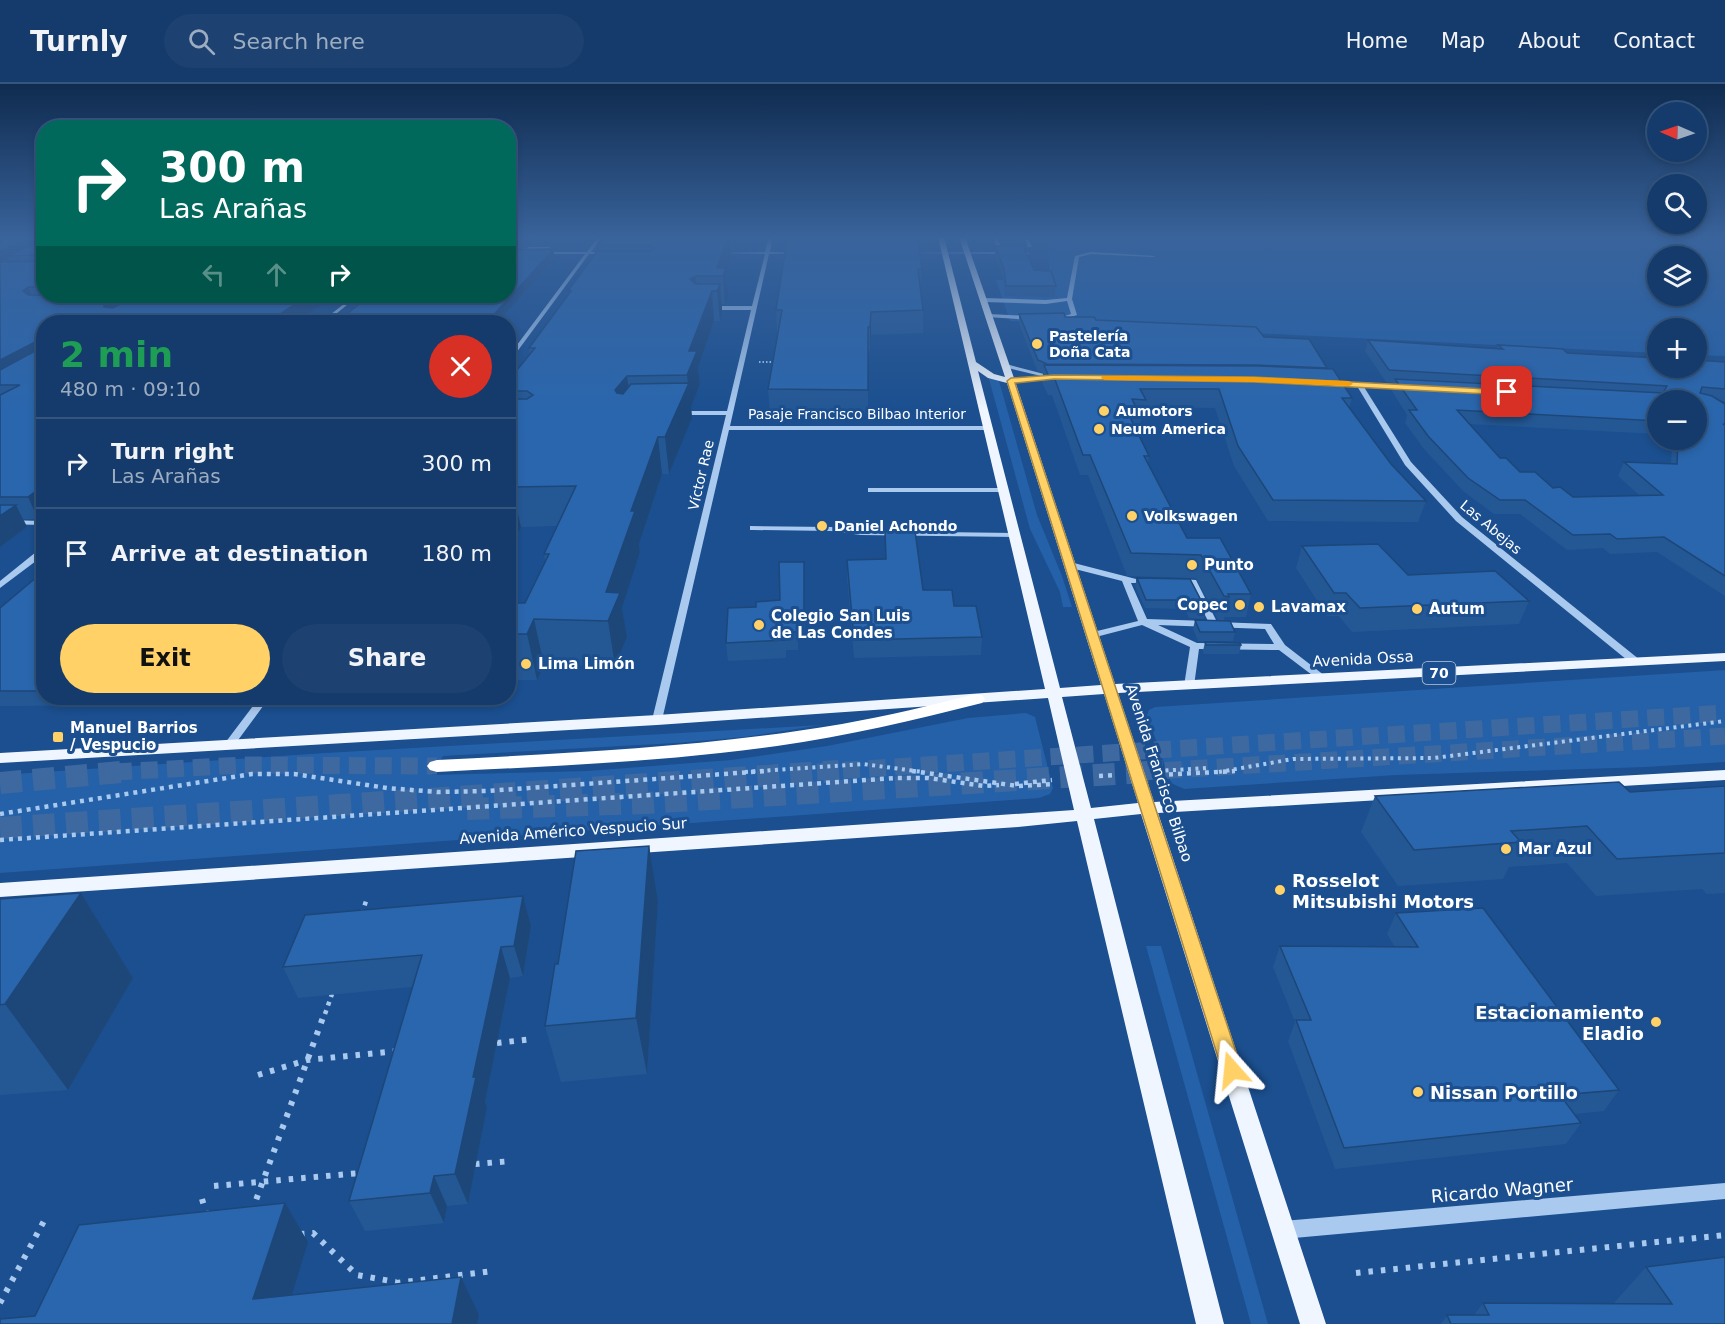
<!DOCTYPE html>
<meta charset="utf-8">
<style>
body{margin:0;font-family:"DejaVu Sans",sans-serif;background:#1d4271;color:#f1f3f6;height:100vh;display:flex;flex-direction:column;font-size:22px;white-space:nowrap}
*{box-sizing:border-box;margin:0}
p{font-size:20px;color:#9dadc1}
.icon{flex:none;width:33px;height:33px;fill:none;stroke:currentColor;stroke-width:2;stroke-linecap:round;stroke-linejoin:round}
.map{position:relative;flex:1;overflow:hidden}
.sheet{position:absolute;left:36px;top:231px;width:480px;height:390px;display:flex;flex-direction:column;background:#143b6b;border-radius:24px;box-shadow:0 3px 9px #0003,0 0 0 2px #33557e}
.sheet>*{flex:none}
.top-card{position:absolute;left:36px;top:36px;width:480px;height:183px;border-radius:24px;box-shadow:0 3px 9px #0003,0 0 0 2px #33557e;background:#00695c;color:#fff;overflow:hidden}
.needle{width:39px;rotate:272deg}
.controls{position:absolute;left:1647px;top:18px;display:grid;gap:12px}
.controls a{display:grid;place-items:center;width:60px;height:60px;border-radius:50%;background:#143b6b;box-shadow:0 3px 9px #0003,0 0 0 2px #33557e;font-size:30px}
.pin{position:absolute;display:grid;place-items:center;width:51px;height:51px;color:#fff;margin:-26px;border-radius:12px;box-shadow:0 3px 9px #0006}
.me{position:absolute;width:66px;margin:-33px;rotate:342deg;stroke-linejoin:round;filter:drop-shadow(0 0 4px #0008)}
.turn{display:flex;align-items:center;gap:21px;height:126px;padding:0 24px;font-size:27px}
.turn .icon{width:78px;height:78px;stroke-width:2.5}
.turn b{display:block;font-size:42px;line-height:51px}
.lanes{display:flex;align-items:center;height:57px;padding:0 24px;background:#0003;justify-content:center;gap:30px;direction:ltr}
.lanes .off{opacity:.35}
.round{display:grid;place-items:center;flex:none;width:63px;height:63px;border-radius:32px;background:#1d4271}
.head{display:flex;align-items:center;justify-content:space-between;height:102px;padding:0 24px}
h1{font-size:36px;font-weight:700;line-height:45px;color:#1e9e55}
.action{display:flex;gap:12px;margin-top:auto;padding:12px 24px}
.action a{flex:1;height:69px;border-radius:36px;background:#ffd166;color:#111;font-size:24px;font-weight:700;line-height:69px;text-align:center}
.action a+a{background:#1d4271;color:#f1f3f6}
ul{padding:0;list-style:none}
li{display:flex;align-items:center;gap:18px;height:90px;padding:0 24px;border-top:2px solid #33557e}
li div{flex:1}
li b{display:block;font-size:22px}
li em{font-style:normal}
header{display:flex;align-items:center;gap:36px;box-sizing:border-box;height:84px;padding:0 30px;background:#143b6b;border-bottom:2px solid #33557e}
header strong{font-size:28px}
nav{display:flex;gap:33px;margin-inline-start:auto;font-size:21px}
.search{width:420px;height:54px;background:#1d4271;display:flex;align-items:center;gap:15px;box-sizing:border-box;padding:0 21px;border-radius:33px;color:#9dadc1;font-size:22px}
.map>svg:first-child{display:block}
.green{fill:#2461a8;fill-rule:evenodd}
.lines{fill:none;stroke-linecap:round;stroke-linejoin:round}
.highway-tunnel-far1{stroke:#3d69a0;stroke-width:17;stroke-dasharray:17 9;stroke-linecap:butt}
.highway-tunnel{stroke:#3d69a0;stroke-width:22;stroke-dasharray:22 11;stroke-linecap:butt}
.path-far3{stroke:#a9c9ee;stroke-width:2;stroke-dasharray:1.5 2;stroke-linecap:butt}
.path-far2{stroke:#a9c9ee;stroke-width:4;stroke-dasharray:3 4.5;stroke-linecap:butt}
.path-far1{stroke:#a9c9ee;stroke-width:4.5;stroke-dasharray:4 5;stroke-linecap:butt}
.path{stroke:#a9c9ee;stroke-width:6;stroke-dasharray:4.5 8;stroke-linecap:butt}
.minor{fill:#a9c9ee;fill-rule:evenodd}
.major{fill:#f0f6ff;fill-rule:evenodd}
.highway{fill:#fff;fill-rule:evenodd}
.wall{fill:#245895;fill-rule:evenodd}
.shaded-wall{fill:#1d4779}
.building{fill:#2a66ad;stroke:#1d4779;stroke-width:1.5;fill-rule:evenodd}
.route{fill:#ffd166;stroke:#a68842;stroke-width:1.5}
.slow{fill:#f59e0b}
.poi-dot{fill:#ffd166;stroke:#1b4f8f;stroke-width:2}
.labels{text-anchor:middle;dominant-baseline:central;stroke-width:6;stroke-linejoin:round;paint-order:stroke}
.far-poi-label{font-size:14px;font-weight:bold;fill:#fff;stroke:#1b4f8f;text-anchor:start}
.far-street-label{font-size:14px;fill:#fff;stroke:#1b4f8f}
.shield{fill:#1b4f8f;stroke:#bbcadd;stroke-width:1.5}
.shield-label{font-size:14px;font-weight:bold;fill:#fff}
.poi-label{font-size:15px;font-weight:bold;fill:#fff;stroke:#1b4f8f;text-anchor:start}
.street-label{font-size:15px;fill:#fff;stroke:#1b4f8f}
.near-poi-label{font-size:18px;font-weight:bold;fill:#fff;stroke:#1b4f8f;text-anchor:start}
.near-street-label{font-size:18px;fill:#fff;stroke:#1b4f8f}
</style>
<header>
<strong>Turnly</strong>
<div class="search"><svg class="icon" aria-label="search" viewBox="0 0 24 24"><circle cx="10" cy="10" r="6"/><path d="M15 15l6 6"/></svg>Search here</div>
<nav><a>Home</a><a>Map</a><a>About</a><a>Contact</a></nav>
</header>
<div class="map">
<svg width="1725" height="1240" viewBox="0 0 1725 1240">
<rect width="100%" height="100%" fill="#1b4f8f"/>
<path class="green" d="M1047 153H1725V272L1697 271 1696 244H1658L1657 269 1010 237 996 196 1050 197ZM1658 172H1696V212H1658Z
M993 294 999 297 1037 431 1062 492 1072 523H1063L1060 508 1030 445 989 295Z
M1725 586V678L1646 683 1397 691 1184 705 1171 699 1147 631 1149 626 1155 623Z
M1026 629 1035 633 1053 704 1050 710 1039 714 0 789V691L325 669 822 641 744 653 676 659 443 672 432 691 587 687 731 676 827 662 968 634Z
M1146 862H1161L1268 1240H1251Z"/>
<g class="lines">
<path class="highway-tunnel-far1" d="M115 688 243 681 437 682
M817 688 1725 629
M1139 688 1725 652"/>
<path class="highway-tunnel" d="M0 699 131 687
M467 725 647 719 1163 687
M0 744 839 687"/>
<path class="path-far3" d="M759 278H775"/>
<path class="path-far2" d="M1158 687 1207 684
M745 688 863 680 923 688
M1219 688 1293 675 1434 674 1725 637"/>
<path class="path-far1" d="M912 687 1018 702 1054 700
M1160 691 1235 687
M1099 692 1115 691
M1015 700 1052 696
M0 730 252 690H294L387 704 437 708 487 707 766 687
M0 756 896 694H928L984 702 999 701
M362 830 366 817
M325 930 332 910"/>
<path class="path" d="M497 959 533 955
M258 991 307 976 397 967
M475 1080 512 1077
M214 1102 360 1089
M202 1115 207 1132
M252 1127 325 928
M300 1150 313 1149 357 1191 396 1198
M1356 1189 1725 1151
M396 1199 493 1187
M0 1219 44 1137"/>
<path class="minor" d="M598 153H602L591 168H607L609 170H589L508 280V273L585 170H542L540 168H587Z
M769 153H773L770 168 801 169 769 170 730 342H988L991 344 988 346H729L662 636 657 639 652 636 726 331H679L676 329 679 327H727L751 226H710L707 224 710 222H752L765 170 717 169 765 168Z
M993 153H997L1003 168 1030 169 1028 170 906 169 998 168Z
M1024 153H1028L1032 163H1028Z
M508 163H549L551 164 508 165Z
M1091 168 1155 172 1153 173 1091 170 1079 173 1072 215 1077 231 1059 237 1056 235 1071 230 1067 217 1046 220 984 218 981 216 984 214 1046 216 1067 214 1075 172Z
M354 212H358L326 238H321Z
M989 230 1031 232 1034 234 1031 236 987 233Z
M1006 280 1044 290V292L1055 291 1058 293 1055 295 1011 299 1009 298V296L1041 292 1004 283 1003 282Z
M1326 298 1408 302 1409 303 1406 305 1364 303 1411 378 1462 433 1640 576 1641 578 1640 580H1632L1456 437 1405 381 1357 302 1328 301 1326 300Z
M868 404H1003L1007 406 1003 408H868Z
M0 436 44 437V441L0 440Z
M750 442 831 443 861 447 1015 449 1019 451 1015 453 861 451 831 447 753 446H750Z
M41 464H44V471L0 504V497Z
M1070 478 1136 495V499H1131L1147 535 1208 537 1190 501H1179L1175 498 1179 495 1196 496 1217 538 1271 540 1285 561 1329 595 1324 598 1320 597 1279 566 1199 565 1194 602 1193 604H1185L1184 602 1190 563 1142 541 1092 554 1089 553 1087 551 1089 549 1138 537 1122 497 1067 483 1066 481ZM1158 541 1265 545 1274 560 1197 559Z
M259 614H269L233 663H225L223 661 225 659Z
M1725 1099V1115L1283 1155 1277 1152 1274 1146 1277 1140 1283 1137Z"/>
<path class="major" d="M938 153H944L976 278 994 290 1005 293 959 153H965L1015 297 1115 600 1725 569V577L1118 609 1154 718 1725 686V696L1158 729 1326 1240H1300L1141 730 1094 735 1224 1240H1196L1077 737 1018 743 0 813V799L1074 726 1048 614 657 641 0 679V669L657 631 1045 605ZM978 287 988 294 1007 299 1101 601 1060 604ZM1104 610 1138 719 1091 724 1062 613Z"/>
<path class="highway" d="M976 610 982 611 985 615 982 619C915 636 847 652 777 662 665 678 551 682 437 688L430 686 427 682 430 678 437 676C572 669 708 663 842 640 887 632 932 621 976 610Z"/>
</g>
<path class="wall" d="M0 153H44V212H333L297 238H44L38 435H23L27 443 0 463Z
M508 153H538V154L525 166H517H553L555 174 498 238H337L355 224 352 220 349 212H508Z
M607 153H767L766 157H736L733 166H731V172L726 190 728 212 725 220H722V228L720 237H714L698 284 700 300 691 323 692 334 669 390H662L639 460 640 468 622 524 627 553 615 582 544 581 537 596H508V519H525L545 477 544 470 557 442 521 443 508 468V297L530 271 529 264 569 210 568 207 602 167 601 161Z
M773 153H917L922 185 921 206 923 226V249L871 251 870 267H868V332L770 331 768 305 778 250H777L776 226 786 166H781L774 157Z
M995 162 1056 202 1055 213 1005 212 1003 195 995 171Z
M1019 230 1065 233 1264 253 1327 285 1352 314 1349 324 1391 380 1426 417 1418 438 1268 437 1234 382 1215 324 1144 323 1143 334H1141L1139 350 1149 372 1148 379 1187 454 1251 510 1246 533H1224V536H1218L1196 494 1127 492 1088 391H1080L1052 311H1048L1042 298 1043 289 1037 286 1019 240Z
M1368 256 1497 265 1498 261 1567 269 1725 278V317H1720L1725 320V512L1657 468 1610 470 1603 464 1567 466 1520 430H1494L1463 407 1424 365 1405 339 1407 331 1392 307 1394 299 1386 298 1365 267ZM1658 316 1696 356H1672L1671 380 1624 378 1618 392 1640 412 1573 413 1520 388 1500 374 1469 340 1658 350Z
M885 447 923 506 954 522 982 553 981 571 854 574 847 493V476L885 475Z
M1302 462 1408 491 1529 517 1519 540 1352 548 1339 532H1327L1296 484Z
M44 487V614H186L180 621 0 622V524Z
M1137 494 1190 495 1206 526 1204 535 1189 534 1185 525 1145 524 1135 502Z
M804 495 805 552H798V566H786V574L728 577 726 559 756 523 780 516Z
M1195 536 1235 548 1233 557H1198L1193 545Z
M1205 558 1241 561 1239 570H1204L1203 567Z
M1725 702V809L1707 810 1702 805 1596 812 1567 779 1509 783 1503 795 1398 802 1361 748 1375 712 1630 708Z
M649 762 658 817 647 990 561 998 545 942 558 880Z
M81 809 133 894 68 1006 0 1011V815Z
M523 812 531 842 523 892 510 894 485 1018 487 1023 468 1120 447 1122 444 1139 365 1147 349 1117 412 903 298 914 283 883Z
M1396 829 1619 1006 1604 1027 1574 1030 1581 1039 1566 1060 1335 1085 1288 957 1295 938 1273 883 1280 862 1395 863 1387 850Z
M1646 1183 1725 1240H1441L1447 1231H1474L1483 1219H1614Z"/>
<path class="shaded-wall" d="M34 153 40 166 7 172 10 179 0 184V167Z
M529 153H538V154L525 166 524 158Z
M728 153H730L731 172 726 190 728 212 725 220 723 192 717 184Z
M734 153H735L736 157 733 166V158Z
M553 166 555 174 498 238H487Z
M696 192 698 220 690 195Z
M720 200 722 228 720 237 717 207Z
M28 203 35 219 23 207Z
M712 207 714 237 698 284 700 300 691 323 692 334 669 390 665 353 688 301 687 291 689 267Z
M120 212H125L130 225 104 223V220Z
M307 212H333L297 238H268Z
M871 228V251L870 267V243Z
M37 257 44 273 0 298V276Z
M627 292 632 326 620 341 615 306Z
M658 353 662 390 639 460 640 468 622 524 627 553 615 582 608 537 606 508 631 427Z
M44 401V431L38 435 28 413Z
M512 403 521 443 508 468V410Z
M16 421 27 443 0 463V432Z
M534 535 544 581 537 596 527 550Z
M176 614H186L180 621Z
M649 762 658 817 647 990 636 934Z
M81 809 133 894 68 1006 5 920Z
M523 812 531 842 523 892 514 862Z
M501 863 510 894 485 1018 487 1023 468 1120 455 1090 473 993Z
M434 1092 447 1122 444 1139 430 1109Z
M285 1119 308 1158 283 1240 253 1215Z
M461 1193 479 1231 477 1240H452Z"/>
<path class="building" d="M0 153H34L0 167Z
M39 153H44V203H28L23 207 28 211 120 212 104 220V223L113 224 135 212H307L268 238H44V401L28 413H0V311L20 301H0V286L37 266V257L0 276V178L39 177 38 171 7 172 39 158Z
M508 153H530L524 158H508Z
M607 153H728L717 184H726L723 192H696L690 195 695 200H720L717 207H712L689 267H697L687 291 627 292 615 306 617 309 623 310 631 300 689 299 665 353H658L631 427H635L606 508 620 509 608 537 534 535 527 550H508V519H525L549 470H544L576 402 512 403 508 410V315H527L533 311 527 307H508V297L535 264H529L571 207H568L597 167H650L654 164 650 161H601Z
M730 153H734L733 158H730Z
M777 153H860H785V158H781Z
M785 153H917L922 185H918L923 226 871 228 870 243H868V306L768 305 782 226H776L787 156Z
M995 162H1023L1034 186 1051 187 1056 202H1006L1004 185Z
M508 163 516 164 514 166H553L487 238H337L358 221 350 212H508Z
M1064 229 1065 233H1094L1096 236 1256 243 1264 253 1309 255 1327 284 1256 281 1047 280 1038 276 1019 230Z
M1368 256 1503 265 1498 261 1533 263 1563 265 1567 269 1658 274V284H1696V276L1725 278V305L1702 303 1700 309 1712 312 1725 320V340H1723L1725 341V492L1664 453 1617 455 1610 450 1573 451 1525 416H1500L1468 394 1428 352 1409 326H1417L1395 295 1663 309 1667 302 1389 286ZM1658 316H1696V356H1678L1677 380 1624 378 1663 411 1573 413 1560 403 1553 404 1535 388H1520L1506 374H1500L1457 326 1658 337Z
M1044 281 1258 282 1333 285 1352 314H1342L1391 380 1426 417 1273 416 1238 362 1219 305H1140L1146 316 1132 315 1141 333H1130L1149 372H1144L1187 454H1220L1251 510H1228L1229 513 1224 512 1201 471 1131 469 1090 371H1083L1054 293H1049Z
M0 421H16L0 432Z
M885 447H915L923 506H952L954 522H976L982 553 854 556 847 476 886 475Z
M1378 460 1408 491 1495 487 1529 517 1360 524 1346 509H1334L1302 462Z
M779 478H804V534H797L798 548H785V556L726 559 728 524 756 523V518L780 516Z
M44 487V607H0V524Z
M1137 494 1190 495 1206 526 1191 525 1187 516H1146Z
M1195 536 1230 537 1235 548H1200Z
M1205 558 1240 559 1241 561H1206Z
M1619 698 1630 708 1725 702V769L1617 775 1587 742 1511 747 1521 758 1414 766 1375 712Z
M649 762 636 934 545 942 555 880H558L576 767Z
M81 809 5 920 0 921V815Z
M523 812 514 862 501 863 473 993H476L455 1090 434 1092 430 1109 349 1117 422 871 283 883 305 831Z
M1483 824 1619 1006 1560 1011 1581 1039 1344 1064 1296 936H1311L1280 862 1418 863 1396 829Z
M285 1119 253 1215 461 1193 452 1240H0V1235L35 1232 79 1141Z
M1725 1173V1240H1451L1447 1231H1489L1483 1219 1672 1220 1646 1183Z"/>
<linearGradient id="sky" x2="0" y2="1"><stop stop-color="#0f2b4f"/><stop offset="0.47" stop-color="#39639b"/><stop offset="1" stop-color="#39639b" stop-opacity="0"/></linearGradient>
<rect width="1725" height="326" fill="url(#sky)"/>
<path class="route" d="M1054 291 1254 293 1507 306 1511 308 1507 311 1254 298 1054 295 1015 299 1242 986 1239 992 1232 995 1225 992 1222 986 1007 297 1011 294Z"/>
<path class="slow" d="M1102 292 1254 293 1349 297 1353 300 1349 302 1254 298 1105 296 1101 294Z"/>
<g class="poi-dot">
<circle cx="1037" cy="260" r="6"/>
<circle cx="1104" cy="327" r="6"/>
<circle cx="1099" cy="345" r="6"/>
<circle cx="1132" cy="432" r="6"/>
<circle cx="822" cy="442" r="6"/>
<circle cx="1192" cy="481" r="6"/>
<circle cx="1240" cy="521" r="6"/>
<circle cx="1259" cy="523" r="6"/>
<circle cx="1417" cy="525" r="6"/>
<circle cx="759" cy="541" r="6"/>
<circle cx="526" cy="580" r="6"/>
<rect x="52" y="647" width="12" height="12" rx="3"/>
<circle cx="1506" cy="765" r="6"/>
<circle cx="1280" cy="806" r="6"/>
<circle cx="1656" cy="938" r="6"/>
<circle cx="1418" cy="1008" r="6"/>
</g>
<g class="labels">
<g class="far-poi-label">
<text x="1049" y="252">Pastelería<tspan x="1049" dy="16">Doña Cata</tspan></text>
<text x="1116" y="327">Aumotors</text>
<text x="1111" y="345">Neum America</text>
<text x="1144" y="432">Volkswagen</text>
<text x="834" y="442">Daniel Achondo</text>
</g>
<g class="far-street-label">
<text x="857" y="330">Pasaje Francisco Bilbao Interior</text>
<text transform="translate(701 391) rotate(-77)">Víctor Rae</text>
<text transform="translate(1491 443) rotate(40)">Las Abejas</text>
</g>
<rect class="shield" x="1422.5" y="578" width="33" height="22" rx="4.5"/>
<g class="shield-label">
<text x="1439" y="589">70</text>
</g>
<g class="poi-label">
<text x="1204" y="481">Punto</text>
<text x="1228" y="521" text-anchor="end">Copec</text>
<text x="1271" y="523">Lavamax</text>
<text x="1429" y="525">Autum</text>
<text x="771" y="532">Colegio San Luis<tspan x="771" dy="17">de Las Condes</tspan></text>
<text x="538" y="580">Lima Limón</text>
<text x="70" y="644">Manuel Barrios<tspan x="70" dy="17">/ Vespucio</tspan></text>
<text x="1518" y="765">Mar Azul</text>
</g>
<g class="street-label">
<text transform="translate(1363 575) rotate(-3)">Avenida Ossa</text>
<text transform="translate(1159 689) rotate(72)">Avenida Francisco Bilbao</text>
<text transform="translate(573 747) rotate(-4)">Avenida Américo Vespucio Sur</text>
</g>
<g class="near-poi-label">
<text x="1292" y="796">Rosselot<tspan x="1292" dy="21">Mitsubishi Motors</tspan></text>
<text x="1644" y="928" text-anchor="end">Estacionamiento<tspan x="1644" dy="21">Eladio</tspan></text>
<text x="1430" y="1008">Nissan Portillo</text>
</g>
<g class="near-street-label">
<text transform="translate(1502 1106) rotate(-5)">Ricardo Wagner</text>
</g>
</g>
</svg>
<div class="controls">
<a><svg class="needle" viewBox="-14 -14 28 28"><path d="M0-13l5 13h-10z" fill="#e53935"/><path d="M0 13l5-13h-10z" fill="#9dadc1"/></svg></a>
<a><svg class="icon" aria-label="search" viewBox="0 0 24 24"><circle cx="10" cy="10" r="6"/><path d="M15 15l6 6"/></svg></a>
<a><svg class="icon" aria-label="layers" viewBox="0 0 24 24"><path d="M12 4l9 5-9 5-9-5zM3 14l9 5 9-5"/></svg></a>
<a>+</a>
<a>−</a>
</div>
<div class="pin" style="left:1507px;top:308px;background:#d93025"><svg class="icon" aria-label="arrive" viewBox="0 0 24 24"><path d="M6 21V4h12l-3 4 3 4H6"/></svg></div>
<svg class="me" style="left:1232px;top:986px" viewBox="-20 -20 40 40"><path d="M0-17L14 15 0 8-14 15z" fill="#ffd166" stroke="#fff" stroke-width="4"/></svg>
<div class="top-card">
<div class="turn"><svg class="icon" aria-label="right" viewBox="0 0 24 24"><path d="M7 20v-9h11M14 6l5 5-5 5"/></svg><div><b>300 m</b>Las Arañas</div></div>
<div class="lanes"><svg class="icon off" aria-label="left" viewBox="0 0 24 24"><path d="M17 20v-9H6M10 6l-5 5 5 5"/></svg><svg class="icon off" aria-label="ahead" viewBox="0 0 24 24"><path d="M12 20V5M6 11l6-6 6 6"/></svg><svg class="icon" aria-label="right" viewBox="0 0 24 24"><path d="M7 20v-9h11M14 6l5 5-5 5"/></svg></div>
</div>
<section class="sheet">
<div class="head"><div><h1>2 min</h1><p>480 m · 09:10</p></div><a class="round" style="background:#d93025;color:#fff"><svg class="icon" aria-label="close" viewBox="0 0 24 24"><path d="M6 6l12 12M18 6L6 18"/></svg></a></div>
<ul>
<li><svg class="icon" aria-label="right" viewBox="0 0 24 24"><path d="M7 20v-9h11M14 6l5 5-5 5"/></svg><div><b>Turn right</b><p>Las Arañas</p></div><em>300 m</em></li>
<li><svg class="icon" aria-label="arrive" viewBox="0 0 24 24"><path d="M6 21V4h12l-3 4 3 4H6"/></svg><div><b>Arrive at destination</b></div><em>180 m</em></li>
</ul>
<div class="action"><a>Exit</a><a>Share</a></div>
</section>
</div>
